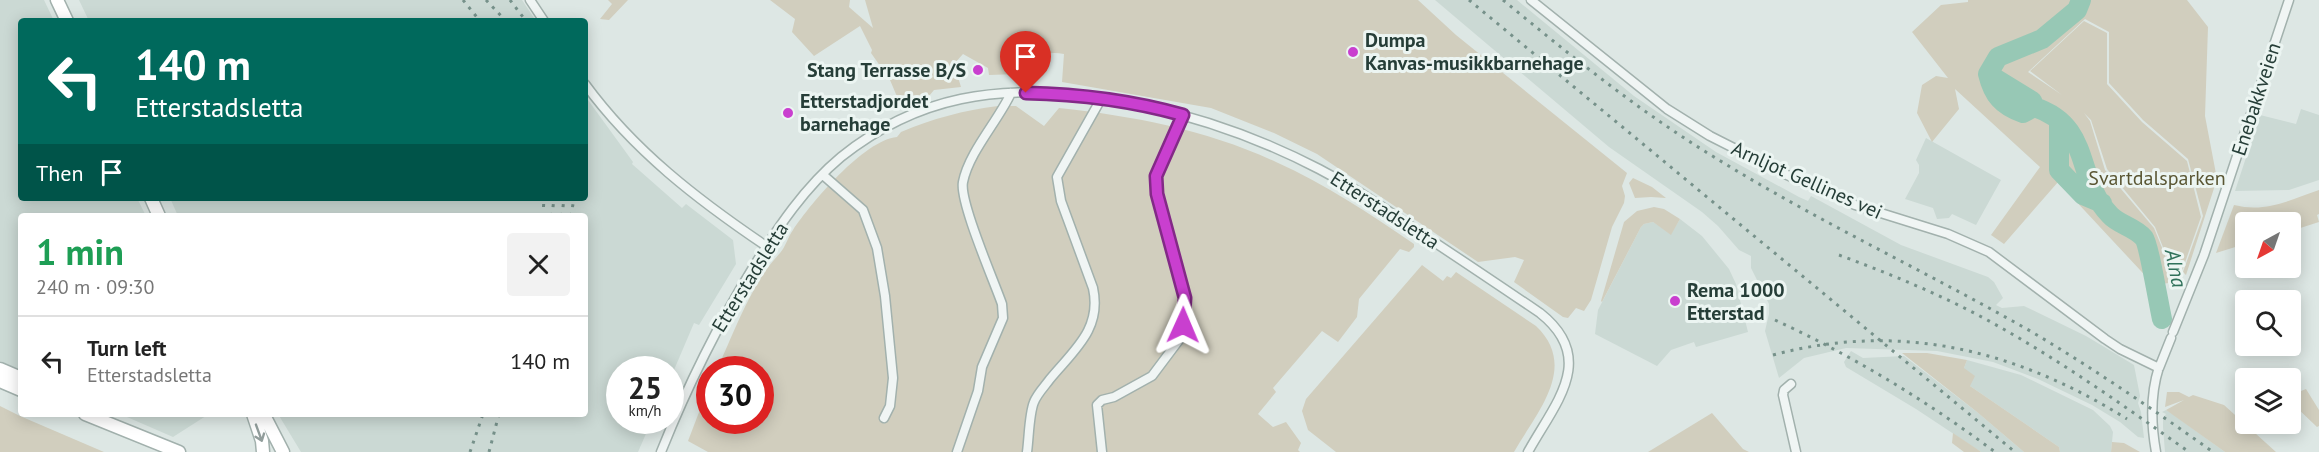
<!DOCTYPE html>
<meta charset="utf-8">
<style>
body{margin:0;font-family:"PT Sans",sans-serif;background:#f2f2f2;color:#222;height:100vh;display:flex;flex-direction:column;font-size:22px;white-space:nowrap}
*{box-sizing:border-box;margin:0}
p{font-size:20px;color:#767676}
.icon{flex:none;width:33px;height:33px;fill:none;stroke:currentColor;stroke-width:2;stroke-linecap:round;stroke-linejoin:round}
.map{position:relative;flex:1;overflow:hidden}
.drawer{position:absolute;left:18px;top:213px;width:570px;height:204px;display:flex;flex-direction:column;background:#fff;border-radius:6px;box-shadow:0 3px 15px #0003}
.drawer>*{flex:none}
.banner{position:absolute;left:18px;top:18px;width:570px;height:183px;border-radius:6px;box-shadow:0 3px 15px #0003;background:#00695c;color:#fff;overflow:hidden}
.needle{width:39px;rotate:220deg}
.tools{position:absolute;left:2235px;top:212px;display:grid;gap:12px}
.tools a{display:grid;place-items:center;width:66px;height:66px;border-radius:6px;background:#fff;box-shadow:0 3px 15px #0003;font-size:30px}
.speed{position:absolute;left:606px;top:356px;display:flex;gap:12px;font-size:30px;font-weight:700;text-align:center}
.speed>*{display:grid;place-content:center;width:78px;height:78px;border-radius:50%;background:#fff;box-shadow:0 3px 15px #0003;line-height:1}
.speed small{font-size:15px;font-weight:400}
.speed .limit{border:9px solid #d22;background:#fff;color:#111}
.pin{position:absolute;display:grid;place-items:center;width:51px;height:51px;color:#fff;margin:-62px -26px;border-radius:50% 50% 50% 0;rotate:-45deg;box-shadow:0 0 6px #0007}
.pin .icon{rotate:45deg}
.me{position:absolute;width:66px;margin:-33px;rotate:1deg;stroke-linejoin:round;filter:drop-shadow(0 0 4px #0008)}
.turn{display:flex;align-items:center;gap:21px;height:126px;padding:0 18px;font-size:27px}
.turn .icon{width:78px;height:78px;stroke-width:2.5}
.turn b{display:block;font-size:42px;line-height:51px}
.then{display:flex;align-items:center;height:57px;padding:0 18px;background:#0003;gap:12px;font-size:22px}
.round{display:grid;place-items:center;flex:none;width:63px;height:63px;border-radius:6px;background:#f2f2f2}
.headline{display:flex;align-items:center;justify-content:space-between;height:102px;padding:0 18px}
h1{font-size:36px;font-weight:700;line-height:45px;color:#1e9e55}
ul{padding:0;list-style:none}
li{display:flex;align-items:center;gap:18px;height:90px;padding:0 18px;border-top:2px solid #e0e0e0}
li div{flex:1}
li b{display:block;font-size:22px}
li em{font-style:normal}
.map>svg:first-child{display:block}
.built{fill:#cbd9d4}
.green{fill:#d1cebe}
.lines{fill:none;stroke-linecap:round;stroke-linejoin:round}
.river{stroke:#97c8b5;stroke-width:20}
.minor-casing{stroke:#a2b1ad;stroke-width:11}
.secondary-casing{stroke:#a2b1ad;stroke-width:15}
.minor{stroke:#f0f5f4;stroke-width:8}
.secondary{stroke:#fff;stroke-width:12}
.rail{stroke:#76918a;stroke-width:3;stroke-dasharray:3 6;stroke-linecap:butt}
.oneway{stroke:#929e9c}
.route-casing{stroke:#832987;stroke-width:15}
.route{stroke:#c93fcf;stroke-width:10}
.poi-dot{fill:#c93fcf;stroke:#ecf5f2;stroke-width:2}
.labels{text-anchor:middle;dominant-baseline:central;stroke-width:6;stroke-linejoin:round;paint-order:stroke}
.poi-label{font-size:20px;font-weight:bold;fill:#263e38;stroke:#ecf5f2;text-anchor:start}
.street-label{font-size:20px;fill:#263e38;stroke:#ecf5f2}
.park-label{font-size:20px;fill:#5a5633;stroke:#ecf5f2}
.water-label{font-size:21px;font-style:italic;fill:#30725b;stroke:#ecf5f2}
</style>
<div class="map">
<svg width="2319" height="452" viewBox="0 0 2319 452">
<rect width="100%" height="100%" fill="#dde7e4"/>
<path class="built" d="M0 0H44L54 21H21V198H137L146 216H21V370L0 361Z
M79 0H522L536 21H89Z
M1435 0H1517L1634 96 1716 152 1799 197 1808 201 1811 196 1901 245 1988 277 1994 282 2003 298 1996 305 2002 308 2024 306 2086 336 2106 348 2134 365 2140 396 2138 403 2141 412 2144 438 2138 437 2120 422 2092 405 2038 379 1993 362 1937 351 1846 348 1804 358 1779 378 1765 331 1769 314V304L1751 268V256L1739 250 1718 226 1702 212 1609 147Z
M585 100H588L633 162 632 164 682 208 686 204 733 240 736 264 699 325 694 323 671 377 670 369H620V420H652L638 452H301L278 414H585V216H178L170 198H585Z
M2301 109 2319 115V180L2289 190 2235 191 2260 115 2296 124Z
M1926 138 2001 180 1976 225 1952 214 1949 218 1937 219 1933 208 1905 199 1919 173V165L1916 160Z
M1680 219 1702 236 1729 269 1736 284 1748 332 1696 347 1694 342 1671 350 1657 366 1595 334 1598 310 1641 227 1644 224 1653 222 1671 234Z
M1851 351 1863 358 1904 356 1977 412 2024 452H1981L1916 409 1846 367 1844 362Z
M1967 360 2021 375 2093 410 2110 426 2113 432 2111 452H2060L2059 447 1970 386 1964 368Z
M2166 410 2171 413 2225 452H2165L2163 427V418L2166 414 2162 412Z
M120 414H209L173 437Z"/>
<path class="green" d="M608 0H628L609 20 600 19 612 4Z
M770 0H850L849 7 873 28 865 0H1418L1456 35 1627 173 1622 186 1625 196 1624 203 1612 227 1591 300 1584 311 1576 308 1568 318 1563 317 1514 282 1524 260 1515 257 1478 262 1317 154 1274 133 1211 108 1062 82 1064 54C1044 50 1031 58 1019 74L989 75 988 68 963 54 954 64 961 87 934 90 929 96 901 106 890 80 871 53 872 50 860 26 814 56 792 32 795 19Z
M1968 0H2187L2208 27 2205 116 2217 179 2186 275 2183 272 2203 216 2188 159 2143 120 2109 83V32L2085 19 2028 72 2062 95 2030 71 2084 21 2107 33V84L2142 122 2187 161 2201 217 2182 271 2176 280 2155 227 2107 169 2091 120 2084 113 2090 121 2105 170 2154 228 2176 282 2154 285 2058 182 2004 244 1991 235 2040 167 1955 89 1959 109 1932 142 1917 113 1922 85 1936 76 1948 78 1912 32 1941 5 1968 2Z
M998 106H1016L1044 126 1059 108C1134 116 1207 130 1276 162 1325 184 1369 213 1414 244V247L1409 252 1400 249 1359 299 1357 317 1338 342 1322 331 1273 388 1276 392 1258 414 1273 427 1286 422 1301 443 1298 450 1300 452H708L688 441 709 386 710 420H760V369H717C730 341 741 312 756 286 763 273 771 263 780 253 785 248 788 237 793 230 811 203 864 140 897 137L901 132C932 119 964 110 998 106Z
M1633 178 1652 187 1666 198 1651 197 1635 198 1629 183Z
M2319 190V214L2317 215 2319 222 2291 231 2290 222H2246L2245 244 2216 253 2234 205C2266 213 2290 200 2319 190Z
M1654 207 1664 209 1680 219 1671 235 1653 222 1644 224 1641 227 1602 302 1601 301 1624 222 1637 211Z
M1422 265 1443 281 1447 276 1451 278 1456 272 1536 326C1579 367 1537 412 1514 452H1336L1308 430 1302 411 1306 399Z
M1902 353H1927L1967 360 1964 368 1975 376 1970 386 2059 447 2060 452H2024L1977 412Z
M2306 389 2319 410V426L2317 427 2294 405 2291 395Z
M2167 392H2179L2189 397 2193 395 2224 405 2276 452H2225L2166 410 2184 400 2165 407Z
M0 406 20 416 104 452H0Z
M1712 413 1743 449 1749 452H1648Z
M1953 433 1977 449 1981 452H1964L1952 443Z
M2112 442 2124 443 2140 452H2111Z"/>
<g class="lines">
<path class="river" d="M2081 0 2077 10 2042 39 1998 57 1988 74C1993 95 2002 106 2023 113L2034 107C2093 126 2074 178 2110 215 2119 225 2135 227 2144 238 2149 245 2159 306 2162 319
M1988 74 2032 101 2035 108
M2059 120V170L2083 195 2102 203"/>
<defs>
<path id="minor" d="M530 0 544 21
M1531 0 1667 109 1710 136 1787 175 1855 205 1948 234 1989 252 2105 339 2120 349 2159 368 2171 338
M585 84C634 151 698 200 766 246
M823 175 863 210 877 248 885 296 893 378 890 406 884 418
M2173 332 2204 255 2289 0
M1791 384 1784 390 1783 395 1796 452
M661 452C687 387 717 326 754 266 778 227 805 187 841 157 876 129 918 108 961 99 1074 76 1219 117 1319 169 1357 189 1393 214 1428 238 1466 263 1503 288 1540 313 1598 359 1555 403 1528 452
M957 452 978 391 982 367 1003 318 1002 304C994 281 959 201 963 182 969 152 998 121 1011 93
M1027 452C1029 438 1029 414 1034 402 1037 394 1045 386 1050 379 1074 350 1102 329 1093 288L1061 201 1057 177 1101 99
M1102 452 1097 405 1102 400 1114 397 1152 376 1179 340 1185 320V298L1157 194 1156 176 1183 115
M2156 452C2151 424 2150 395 2159 367"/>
<path id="secondary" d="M57 0 67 21
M151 198 159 216
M0 369 21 378
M0 381 21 390
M85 414 179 452
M253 414 262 441 263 452
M262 414 266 419 283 452"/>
</defs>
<use href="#minor" class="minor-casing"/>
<use href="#secondary" class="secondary-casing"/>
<use href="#minor" class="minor"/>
<use href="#secondary" class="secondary"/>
<path class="rail" d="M463 0 480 21
M486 0 506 21
M510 0 526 21
M1469 0 2015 452
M1503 0C1571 56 1639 111 1714 157 1817 221 1927 272 2032 332 2094 369 2154 410 2213 452
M543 216 544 198
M552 216 554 198
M562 216 564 198
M571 216 574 198
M1839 255C1893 275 1947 297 1998 326 2064 363 2127 408 2189 452
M1775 320C1853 356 1927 401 1995 452
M1773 355C1900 321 2017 350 2127 419
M470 452 483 414
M489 452 499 414"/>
</g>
<defs><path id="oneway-shaft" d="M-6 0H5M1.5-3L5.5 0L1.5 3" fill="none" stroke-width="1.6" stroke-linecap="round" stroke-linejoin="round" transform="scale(1.5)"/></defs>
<use class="oneway" href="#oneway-shaft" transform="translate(259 433) rotate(70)"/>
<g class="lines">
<defs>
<path id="route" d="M1026 93C1079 94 1133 101 1183 115L1156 176 1157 194 1185 298 1183 325"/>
</defs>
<use href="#route" class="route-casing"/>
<use href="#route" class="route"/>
</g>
<g class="poi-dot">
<circle cx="1353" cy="52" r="6"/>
<circle cx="978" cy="70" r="6"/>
<circle cx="788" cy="113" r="6"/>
<circle cx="1675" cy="301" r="6"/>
</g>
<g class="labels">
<g class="poi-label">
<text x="1365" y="40">Dumpa<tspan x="1365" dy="23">Kanvas-musikkbarnehage</tspan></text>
<text x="966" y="70" text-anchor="end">Stang Terrasse B/S</text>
<text x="800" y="101">Etterstadjordet<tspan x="800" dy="23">barnehage</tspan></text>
<text x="1687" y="290">Rema 1000<tspan x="1687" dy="23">Etterstad</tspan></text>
</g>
<g class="street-label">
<text transform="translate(2256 99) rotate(-72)">Enebakkveien</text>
<text transform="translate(1807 180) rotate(24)">Arnljot Gellines vei</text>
<text transform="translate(1385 210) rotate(33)">Etterstadsletta</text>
<text transform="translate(750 277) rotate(-58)">Etterstadsletta</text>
</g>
<g class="park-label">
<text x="2157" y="178">Svartdalsparken</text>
</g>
<g class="water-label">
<text transform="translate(2176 268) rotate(78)">Alna</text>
</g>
</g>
</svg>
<div class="tools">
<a><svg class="needle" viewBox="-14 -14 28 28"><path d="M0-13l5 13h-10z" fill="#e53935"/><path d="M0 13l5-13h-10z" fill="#767676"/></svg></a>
<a><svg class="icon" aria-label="search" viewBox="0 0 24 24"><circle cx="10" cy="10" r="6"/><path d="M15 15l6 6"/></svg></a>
<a><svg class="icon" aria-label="layers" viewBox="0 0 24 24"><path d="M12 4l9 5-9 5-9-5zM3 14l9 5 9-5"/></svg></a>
</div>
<div class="speed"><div>25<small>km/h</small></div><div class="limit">30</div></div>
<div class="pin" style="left:1026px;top:93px;background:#d93025"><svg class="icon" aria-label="arrive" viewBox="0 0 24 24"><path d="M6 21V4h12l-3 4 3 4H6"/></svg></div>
<svg class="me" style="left:1183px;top:325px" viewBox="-20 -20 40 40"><path d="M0-17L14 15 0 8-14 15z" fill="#c93fcf" stroke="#fff" stroke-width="4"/></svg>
<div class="banner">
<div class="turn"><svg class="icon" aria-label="left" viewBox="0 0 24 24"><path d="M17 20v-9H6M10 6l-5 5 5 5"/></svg><div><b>140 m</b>Etterstadsletta</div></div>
<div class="then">Then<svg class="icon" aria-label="arrive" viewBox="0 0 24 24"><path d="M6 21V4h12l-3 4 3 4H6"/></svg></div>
</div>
<section class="drawer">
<div class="headline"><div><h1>1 min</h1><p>240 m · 09:30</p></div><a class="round"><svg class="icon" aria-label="close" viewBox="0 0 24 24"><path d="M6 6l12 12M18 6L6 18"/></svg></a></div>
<ul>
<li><svg class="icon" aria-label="left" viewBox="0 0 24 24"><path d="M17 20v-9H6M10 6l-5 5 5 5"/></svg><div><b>Turn left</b><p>Etterstadsletta</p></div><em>140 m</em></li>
</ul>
</section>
</div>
